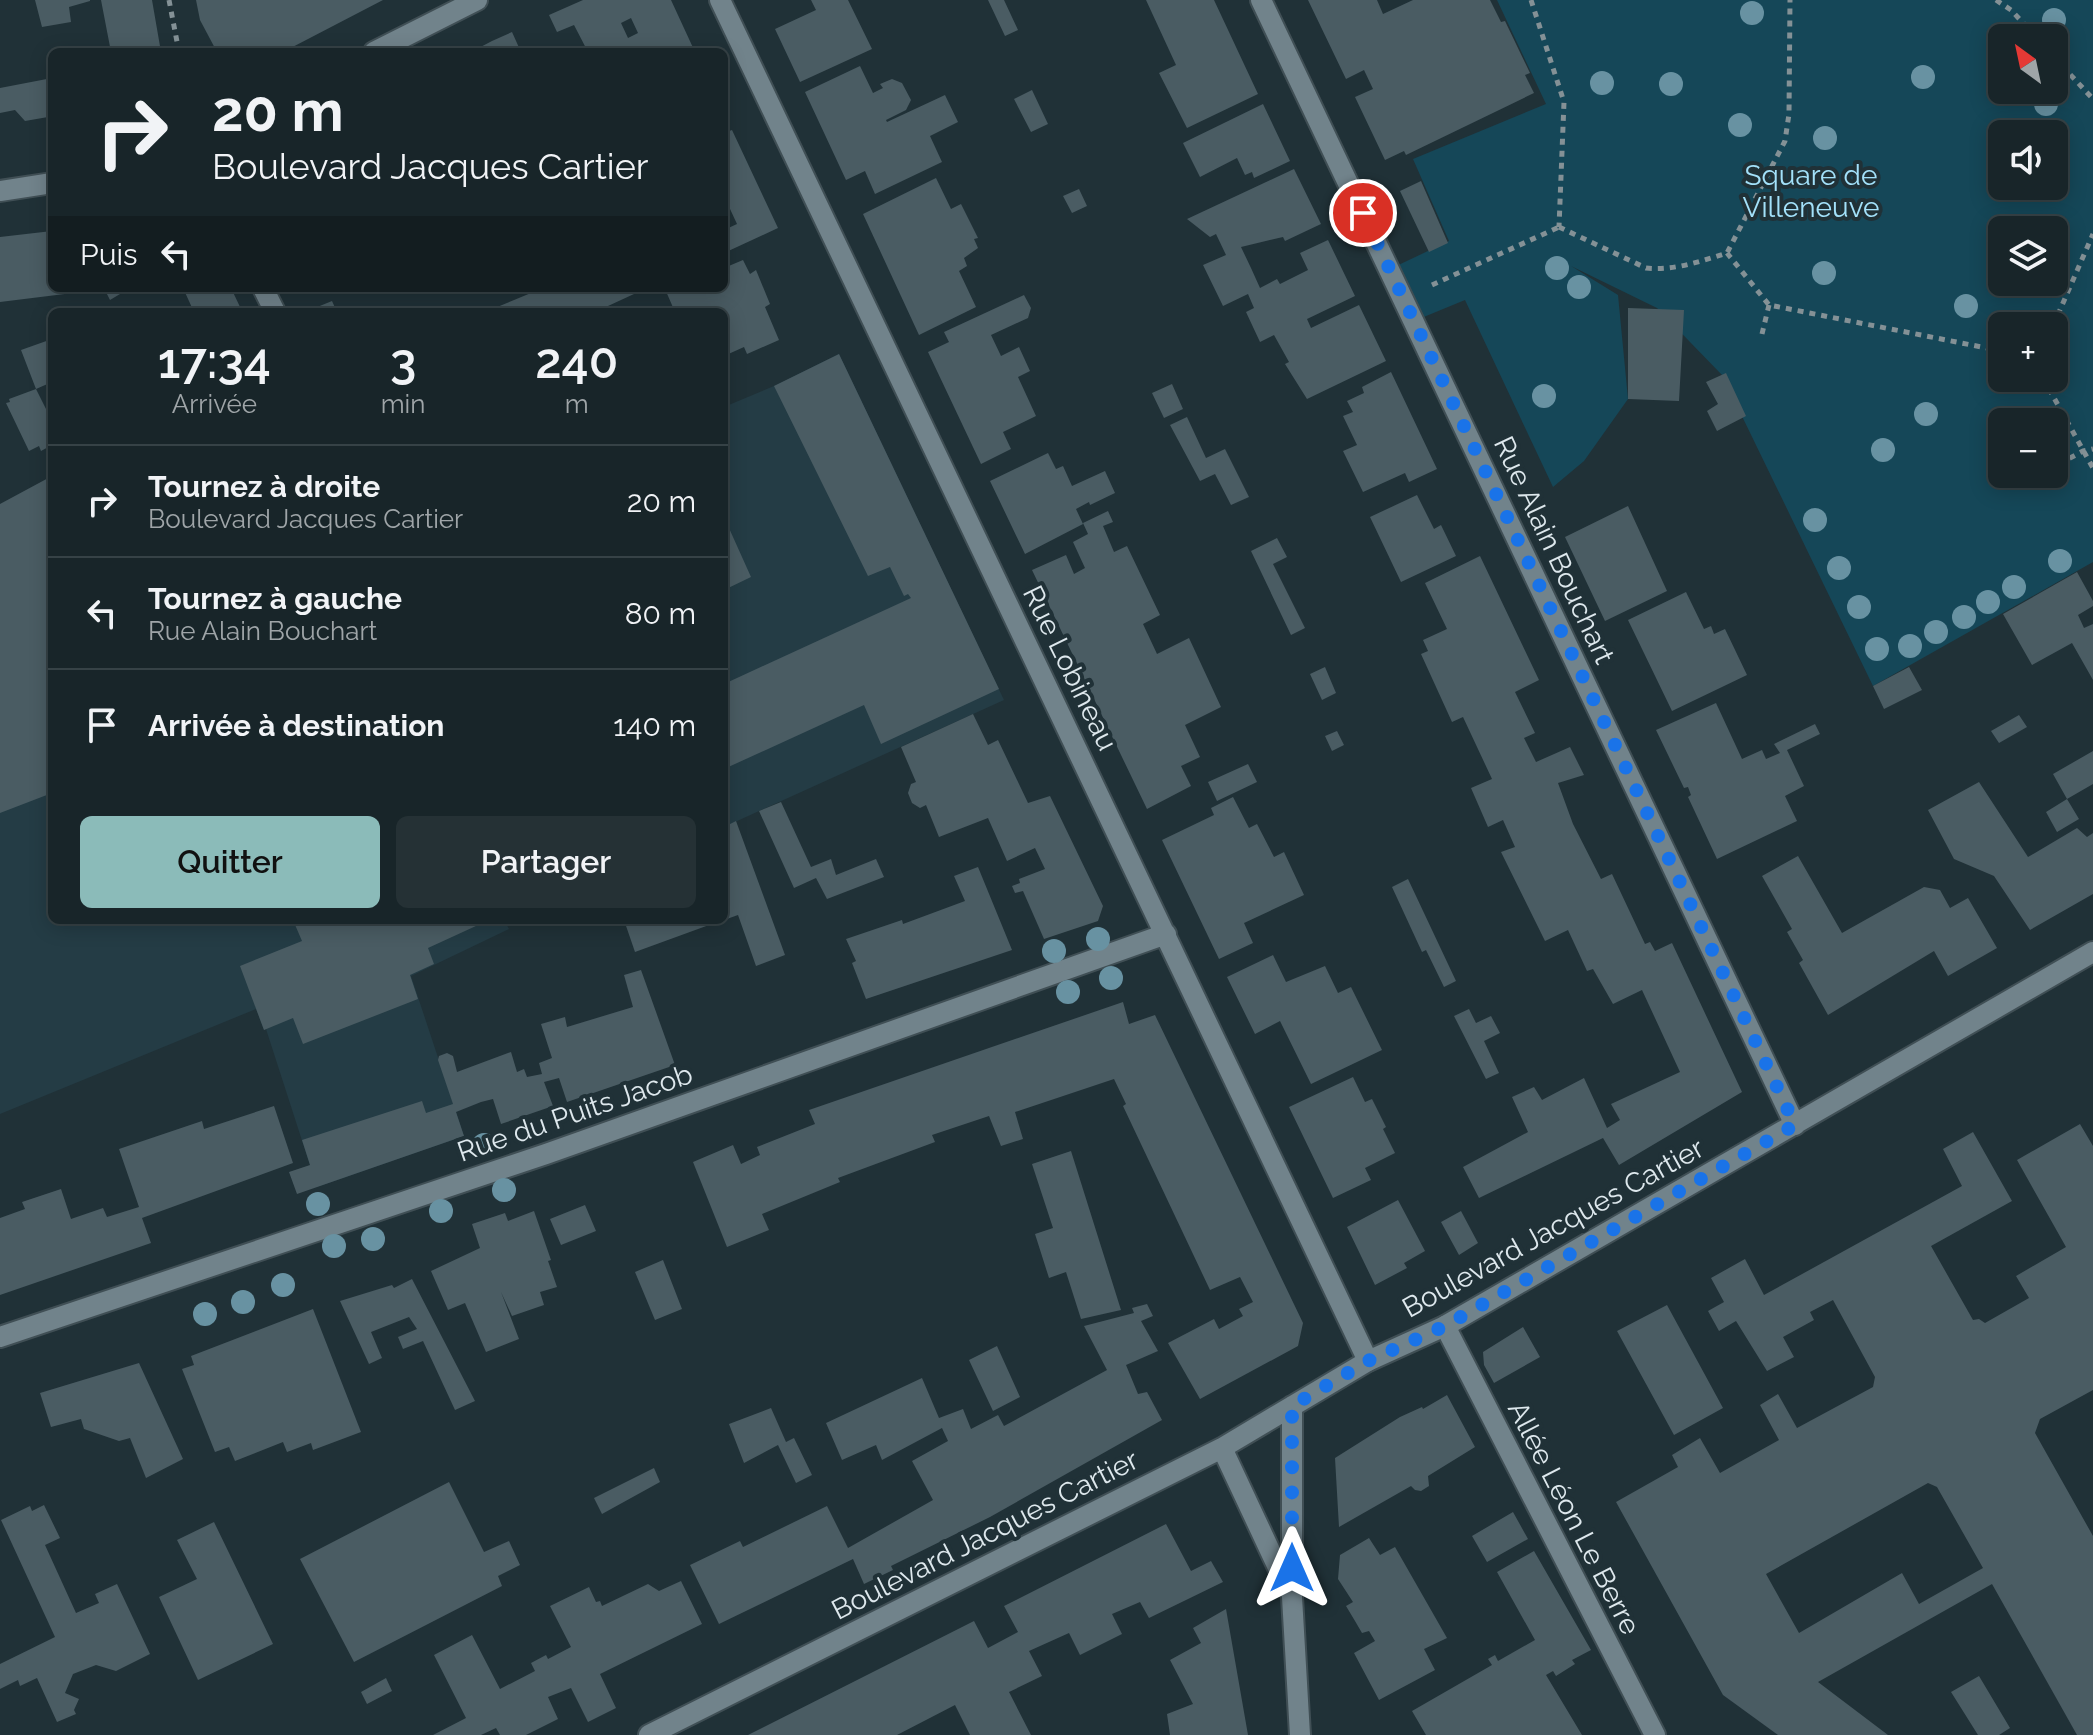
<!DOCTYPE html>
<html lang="fr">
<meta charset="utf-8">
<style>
body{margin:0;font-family:Raleway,sans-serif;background:#253135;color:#f1f3f6;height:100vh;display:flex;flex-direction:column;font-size:30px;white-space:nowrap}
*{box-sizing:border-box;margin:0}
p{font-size:26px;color:#9fa5a8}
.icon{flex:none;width:44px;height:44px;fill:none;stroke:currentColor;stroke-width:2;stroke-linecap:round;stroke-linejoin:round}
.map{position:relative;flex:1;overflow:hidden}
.sheet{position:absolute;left:48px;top:308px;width:680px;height:616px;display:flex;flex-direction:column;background:#182529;border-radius:12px;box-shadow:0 4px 20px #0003,0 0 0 2px #364246}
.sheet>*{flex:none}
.hud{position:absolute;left:48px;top:48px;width:680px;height:244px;border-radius:12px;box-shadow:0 4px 20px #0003,0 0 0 2px #364246;background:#182529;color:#f1f3f6;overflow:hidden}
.needle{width:52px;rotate:327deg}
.tools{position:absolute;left:1988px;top:24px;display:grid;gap:16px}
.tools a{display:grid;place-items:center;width:80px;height:80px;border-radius:12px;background:#182529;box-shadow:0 4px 20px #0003,0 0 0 2px #364246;font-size:40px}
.pin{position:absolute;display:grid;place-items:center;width:68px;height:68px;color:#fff;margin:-34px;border:4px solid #fff;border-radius:50%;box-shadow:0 2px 8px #0007}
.me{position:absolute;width:88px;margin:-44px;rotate:0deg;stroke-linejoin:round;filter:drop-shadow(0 0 6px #0008)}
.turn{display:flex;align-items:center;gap:28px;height:168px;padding:0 32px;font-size:36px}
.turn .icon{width:104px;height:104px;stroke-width:2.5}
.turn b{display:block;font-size:56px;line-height:68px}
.then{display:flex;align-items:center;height:76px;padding:0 32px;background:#0003;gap:16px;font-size:30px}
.eta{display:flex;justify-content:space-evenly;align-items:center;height:136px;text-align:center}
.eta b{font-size:48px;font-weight:600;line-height:56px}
.cta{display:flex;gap:16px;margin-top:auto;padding:16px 32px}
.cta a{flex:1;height:92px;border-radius:12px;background:#8bbbb9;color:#111;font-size:32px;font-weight:600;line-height:92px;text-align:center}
.cta a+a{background:#253135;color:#f1f3f6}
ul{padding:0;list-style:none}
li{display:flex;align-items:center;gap:24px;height:112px;padding:0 32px;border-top:2px solid #364246}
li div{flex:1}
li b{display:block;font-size:30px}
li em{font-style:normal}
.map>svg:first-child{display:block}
.built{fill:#243c45}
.green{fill:#154758;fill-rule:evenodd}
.building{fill:#4a5c63;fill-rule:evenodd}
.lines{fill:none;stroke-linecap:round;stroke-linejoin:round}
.street-casing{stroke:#404f55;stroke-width:24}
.secondary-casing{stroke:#404f55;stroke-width:24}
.path{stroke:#849196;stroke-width:5;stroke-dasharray:6 6;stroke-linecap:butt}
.street{stroke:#71838b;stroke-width:20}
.secondary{stroke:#71838b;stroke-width:20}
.tree{fill:#6892a2}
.route{stroke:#1a73e8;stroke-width:14;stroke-dasharray:0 25.2}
.labels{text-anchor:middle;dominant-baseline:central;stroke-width:8;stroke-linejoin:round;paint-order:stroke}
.park-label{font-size:28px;fill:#a3e1fa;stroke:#203137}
.street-label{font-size:28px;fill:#dee8ed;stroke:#203137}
</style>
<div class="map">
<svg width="2093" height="1735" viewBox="0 0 2093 1735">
<rect width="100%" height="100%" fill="#203137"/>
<path class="built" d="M839 354 1004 700 724 827V407L774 386Z
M52 527V920H504L509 929 411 976 464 1136 317 1187 266 1029 264 1030 256 1009 0 1114V555Z"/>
<path class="green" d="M1497 0H2093V562L1873 686 1722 375 1657 308 1571 266 1618 295 1628 399 1584 461 1553 487 1465 300 1414 321 1390 269 1449 241 1413 159 1546 104ZM2002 38H2054V90H2002ZM2002 134H2054V186H2002ZM2002 230H2054V282H2002ZM2002 326H2054V378H2002ZM2002 422H2054V474H2002Z"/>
<path class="building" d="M35 0H90V1L69 7 71 22 42 27Z
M101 0H152L161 52H111Z
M196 0H383L283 52H217L200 20Z
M583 0H671L695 52H588L574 25 557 32 549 15ZM631 18 638 33 628 38 621 23Z
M811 0H848L872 49 800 82 775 29 816 10Z
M988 0H1004L1018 30 1005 36Z
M1146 0H1214L1258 94 1187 128 1159 73 1176 65Z
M1308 0H1377L1383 14 1413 0H1490L1501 22 1505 21 1530 73 1525 75 1534 93 1406 155 1404 151 1385 160 1355 97 1373 89 1364 70 1346 79Z
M512 32 521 52H471L492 41Z
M860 66 873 93 883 88 880 84 892 79 902 83 911 100 906 110 886 120 887 122 945 95 958 122 930 136 942 162 875 194 865 171 846 180 805 92Z
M52 78V111L48 117 25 121 15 110 0 113V88Z
M1032 90 1048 124 1031 132 1014 99Z
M1263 104 1290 161 1254 178 1252 172 1245 175 1237 158 1200 177 1183 143Z
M732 130 778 228 724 253V230L737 224 724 196V133Z
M1294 169 1321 224 1285 241 1283 237 1241 247 1251 268 1260 288 1277 279 1280 284 1308 270 1300 253 1328 240 1355 296 1307 319 1311 328 1359 305 1386 361 1307 399 1285 364 1289 362 1274 335 1260 342 1246 312 1254 308 1248 294 1223 306 1203 265 1226 255 1216 234 1210 237 1187 219Z
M936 178 951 209 961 204 978 238 974 239 978 248 964 258 967 266 959 271 976 307 919 335 863 214Z
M1421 181 1448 243 1429 252 1400 191Z
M1079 189 1087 206 1072 213 1063 196Z
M52 231V288L97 290 0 302V237Z
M743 260 750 274 756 270 770 304 765 307 779 340 747 354 744 347 724 356V312H675L665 289 724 288V268Z
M104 288H130L110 300Z
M183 288H231L241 309 232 312H194Z
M543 288H647L595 312H485Z
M1024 295 1031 308 1028 318 991 335 1001 356 1019 347 1030 371 1018 377 1036 416 1003 432 1011 449 981 464 928 352 949 342 944 332Z
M332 301 337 312H305Z
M1628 308 1684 310 1679 401 1628 399Z
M52 339V382L36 389 52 421V445L41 451 39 446 29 451 6 403 10 402 9 399 36 389 21 350Z
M839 354 999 689 881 744 864 705 724 769V684L911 598 908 594 904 596 890 567 868 576 774 386Z
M1391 372 1437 469 1409 482 1405 473 1363 492 1343 451 1357 445 1343 416 1353 412 1347 401 1364 393 1362 387Z
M1726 373 1746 416 1717 431 1707 411 1718 404 1706 382Z
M1172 384 1183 409 1164 418 1152 393Z
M1187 417 1206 458 1225 449 1249 497 1231 505 1215 474 1200 481 1170 425Z
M1048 453 1056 469 1063 466 1072 486 1105 471 1115 493 1090 505 1089 502 1076 509 1083 524 1025 554 990 481Z
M52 476V793L0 813V504Z
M1417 495 1434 529 1441 525 1456 556 1401 582 1370 517Z
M1628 506 1667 591 1605 621 1565 537Z
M1108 511 1113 522 1103 526 1114 552 1127 546 1160 615 1143 624 1157 654 1189 638 1221 707 1185 725 1200 757 1181 766 1191 786 1147 809 1032 570 1066 555 1074 574 1085 568 1073 542 1088 534 1083 523Z
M724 517 751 577 724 590Z
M1277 538 1287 557 1273 564 1305 628 1291 635 1251 551Z
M1480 556 1539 680 1515 692 1535 733 1524 738 1536 762 1570 747 1584 775 1558 783 1573 824 1601 879 1612 874 1645 944 1650 942 1655 951 1672 943 1742 1092 1619 1165 1603 1138 1479 1198 1463 1167 1528 1132 1512 1097 1534 1087 1542 1100 1584 1078 1607 1128 1620 1120 1611 1104 1680 1072 1642 990 1613 1004 1593 969 1587 971 1568 930 1545 941 1501 852 1515 847 1503 820 1488 827 1471 788 1492 779 1463 717 1452 722 1421 654 1428 651 1423 640 1447 629 1425 583Z
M2077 572 2093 601V606L2078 615 2084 628 2093 624V680L2072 643 2032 665 2003 614Z
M1686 592 1704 629 1711 626 1714 634 1725 629 1747 675 1672 711 1628 620Z
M1325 667 1336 693 1322 700 1310 674Z
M1909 667 1922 690 1884 709 1873 686Z
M1716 703 1742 759 1762 750 1766 759 1780 753 1774 744 1815 724 1820 734 1787 750 1804 786 1785 796 1797 821 1717 859 1688 797 1691 795 1688 787 1684 788 1656 730Z
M973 714 988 745 998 740 1028 803 1050 796 1103 906 1098 921 1044 939 1023 891 1015 893 1012 886 1020 883 1019 879 1045 869 1035 848 1007 861 988 818 939 837 926 805 920 808 912 803 908 793 911 784 916 782 901 747Z
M2019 715 2027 727 1999 743 1991 731Z
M1337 731 1344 745 1332 751 1325 736Z
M2093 751V784L2067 799 2053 774Z
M1248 764 1257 782 1217 801 1208 782Z
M1979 782 2028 857 2077 828 2087 837 2093 833V894L2030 930 1994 876 1954 859 1928 810Z
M1233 797 1249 828 1257 824 1274 857 1284 852 1304 895 1244 923 1253 943 1219 959 1162 840 1214 815 1211 808Z
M2067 799 2079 819 2057 832 2046 812Z
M781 802 811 867 831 859 836 875 876 859 884 877 827 899 816 878 794 888 759 811Z
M736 821 785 955 756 966 738 915 724 920V827Z
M1798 856 1842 933 1924 887 1940 890 1950 908 1968 898 1997 948 1948 976 1934 951 1828 1015 1799 963 1803 960 1787 932 1792 929 1762 876Z
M978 867 1012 950 866 999 852 963 856 961 846 939 902 920 903 924 965 901 954 876Z
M1408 879 1456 981 1444 987 1426 950 1422 952 1392 887Z
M293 920H489L428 948 434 964 410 975 418 999 303 1044 293 1018 264 1030 240 966 302 941Z
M624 920H720V921L635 952Z
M1273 955 1286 982 1325 966 1338 993 1351 987 1382 1050 1311 1084 1280 1021 1255 1034 1227 977Z
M641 970 675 1065 567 1102 559 1078 544 1082 553 1106 501 1124 493 1099 481 1102 456 1112 464 1136 297 1194 289 1172 310 1165 302 1140 422 1101 426 1113 453 1104 438 1060 439 1056 447 1053 453 1056 457 1072 511 1052 517 1072 524 1069 527 1077 542 1074 539 1063 552 1058 541 1024 565 1017 567 1027 633 1007 624 975Z
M1123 1002 1129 1024 1155 1015 1303 1323 1298 1346 1200 1399 1168 1343 1214 1319 1219 1329 1243 1316 1239 1309 1253 1302 1240 1277 1210 1290 1123 1106 1126 1104 1114 1079 1015 1112 1023 1139 1001 1146 989 1116 932 1135 935 1142 838 1178 840 1182 762 1214 769 1230 727 1247 693 1162 733 1145 741 1164 760 1155 757 1147 815 1124 809 1110Z
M1469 1009 1476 1023 1491 1016 1500 1033 1484 1041 1499 1073 1486 1079 1454 1016Z
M1353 1077 1365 1102 1372 1099 1386 1127 1383 1129 1395 1153 1365 1168 1371 1180 1333 1198 1289 1107Z
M274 1106 293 1163 142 1218 151 1243 0 1295V1218L25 1209 22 1202 61 1189 71 1219 103 1208 107 1217 139 1207 119 1149 202 1121 204 1129Z
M2080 1124 2093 1146V1390L2040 1419 2035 1433 2093 1536V1735H2077L1992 1584 1818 1682 1888 1735H1778L1723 1695 1616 1502 1678 1467 1672 1455 1700 1438 1720 1473 1779 1440 1760 1405 1778 1394 1797 1428 1873 1387 1875 1377 1833 1300 1810 1312 1814 1320 1783 1337 1794 1357 1767 1371 1736 1321 1719 1331 1708 1311 1724 1302 1711 1278 1745 1259 1764 1295 1962 1186 1943 1149 1973 1132 2012 1201 1931 1246 1973 1320 1979 1319 1985 1323 2029 1298 2016 1276 2066 1247 2017 1160ZM1928 1483 1937 1487 1983 1568 1919 1604 1902 1573 1799 1633 1766 1574Z
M1071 1151 1121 1310 1081 1319 1066 1272 1049 1278 1035 1234 1053 1228 1032 1164Z
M1398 1200 1425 1251 1404 1263 1407 1268 1375 1285 1347 1227Z
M585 1205 596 1231 561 1245 550 1219Z
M534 1211 551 1260 548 1261 557 1287 540 1292 544 1305 512 1316 501 1292 519 1339 486 1352 465 1303 448 1310 431 1271 480 1248 472 1224 505 1213 508 1221Z
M1461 1211 1478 1243 1459 1255 1441 1222Z
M663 1260 682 1309 655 1320 635 1272Z
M412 1279 475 1401 455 1410 423 1341 403 1349 398 1337 417 1329 409 1317 371 1332 382 1358 369 1364 340 1301 392 1285 394 1288Z
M1147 1304 1153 1316 1141 1321 1158 1351 1126 1365 1138 1394 1147 1392 1162 1420 990 1517 891 1566 893 1570 864 1584 853 1559 719 1624 690 1565 740 1541 743 1547 827 1506 848 1548 933 1500 912 1461 948 1441 942 1428 882 1460 876 1445 842 1460 826 1423 922 1378 939 1418 963 1409 971 1429 998 1415 1004 1426 1107 1370 1084 1326 1134 1313 1132 1308Z
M1667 1305 1723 1408 1674 1435 1617 1331Z
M313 1309 361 1432 313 1450 311 1443 287 1452 283 1442 235 1461 229 1447 215 1452 182 1369 194 1365 191 1356Z
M1523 1327 1540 1357 1494 1383 1484 1365 1483 1352Z
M997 1346 1020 1397 993 1411 969 1360Z
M139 1363 183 1459 146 1478 130 1438 119 1441 84 1429 81 1419 51 1427 40 1393Z
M1447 1395 1475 1447 1428 1476 1429 1486 1421 1491 1415 1490 1411 1486 1339 1527 1335 1458 1400 1417 1422 1407 1423 1409Z
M771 1408 786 1442 794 1438 812 1475 796 1483 778 1445 744 1463 729 1424Z
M654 1468 660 1482 602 1514 594 1498Z
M449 1482 484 1552 509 1541 520 1565 498 1576 502 1586 354 1662 300 1559Z
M44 1505 60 1538 45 1545 76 1613 99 1603 95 1594 117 1584 150 1654 116 1671 96 1665 73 1674 65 1693 79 1699 74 1710 76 1714 57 1722 37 1678 20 1686 18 1680 0 1689V1664L55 1637 1 1520 30 1506 32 1511Z
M1513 1512 1528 1539 1487 1562 1472 1536Z
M214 1522 273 1644 198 1680 159 1597 197 1579 177 1540Z
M1166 1524 1191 1571 1211 1561 1223 1582 1149 1618 1140 1602 1112 1614 1122 1634 1080 1655 1069 1633 1029 1651 1042 1676 1009 1692 1031 1735H970L955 1705 897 1735H748L974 1621 988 1648 1018 1632 1004 1606Z
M1369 1538 1380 1555 1395 1547 1447 1638 1424 1649 1435 1670 1379 1700 1354 1653 1375 1641 1369 1631 1362 1633 1355 1621 1346 1606 1353 1602 1338 1579 1340 1555Z
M1534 1551 1591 1650 1572 1660 1575 1664 1556 1676 1553 1671 1546 1675 1582 1735H1426L1412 1711 1492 1665 1488 1659 1495 1655 1498 1661 1535 1640 1497 1572Z
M681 1581 702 1624 600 1674 616 1708 588 1722 571 1688 548 1697 558 1719 526 1735H500L496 1728 481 1735H433L466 1718 434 1655 472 1635 500 1689 535 1671 531 1663 546 1655 548 1659 571 1647 550 1606 589 1587 596 1602 600 1601 602 1606 648 1584 659 1591Z
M1226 1609 1248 1735H1170L1167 1714 1193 1704 1170 1660 1201 1643 1193 1628Z
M1979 1676 2010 1728 1999 1735H1978L1951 1692Z
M386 1678 392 1691 367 1704 361 1692Z"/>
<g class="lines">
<defs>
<path id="street" d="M720 0 1368 1361
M1261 0 1795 1125
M374 52 477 0
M0 191 52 183
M263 288 275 312
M1445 1326 1655 1735
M0 1337 546 1154 1166 934"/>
<path id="secondary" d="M1292 1406V1597L1300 1735
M1222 1448 1288 1589
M649 1735 1222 1448 1368 1361 1445 1326 2093 952"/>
</defs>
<use href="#street" class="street-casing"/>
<use href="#secondary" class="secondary-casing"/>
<path class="path" d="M169 0 179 52
M1531 0 1564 102 1559 227
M1996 0 2011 10 2037 38
M2054 57 2093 99
M1559 227 1646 268C1674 271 1701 261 1727 253L1785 141 1789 114 1790 0
M1727 253 1769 305 2002 351
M1432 285 1559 227
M2053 326 2093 234
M1762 334 1769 305
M2043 378 2093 468
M2059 464 2083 451 2093 449"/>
<use href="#street" class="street"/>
<use href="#secondary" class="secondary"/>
</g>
<g class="tree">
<circle cx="1752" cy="13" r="12"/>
<circle cx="2054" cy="20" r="12"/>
<circle cx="1923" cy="77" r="12"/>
<circle cx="1602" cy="83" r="12"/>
<circle cx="1671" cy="84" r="12"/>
<circle cx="2046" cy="104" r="12"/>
<circle cx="1740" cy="125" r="12"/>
<circle cx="1825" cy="138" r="12"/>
<circle cx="1557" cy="268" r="12"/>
<circle cx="1824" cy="273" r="12"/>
<circle cx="1579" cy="287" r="12"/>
<circle cx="1966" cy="306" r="12"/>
<circle cx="1544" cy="396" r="12"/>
<circle cx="1926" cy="414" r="12"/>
<circle cx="1883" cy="450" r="12"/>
<circle cx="1815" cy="520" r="12"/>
<circle cx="2060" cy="561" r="12"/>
<circle cx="1839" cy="568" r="12"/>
<circle cx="2014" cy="587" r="12"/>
<circle cx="1988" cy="602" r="12"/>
<circle cx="1859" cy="607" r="12"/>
<circle cx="1964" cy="617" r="12"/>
<circle cx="1936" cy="632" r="12"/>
<circle cx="1910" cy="646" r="12"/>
<circle cx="1877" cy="649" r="12"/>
<circle cx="1098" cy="939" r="12"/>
<circle cx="1054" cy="951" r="12"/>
<circle cx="1111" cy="978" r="12"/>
<circle cx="1068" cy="992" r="12"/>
<circle cx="484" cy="1145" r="12"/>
<circle cx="504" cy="1190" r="12"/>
<circle cx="318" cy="1204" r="12"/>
<circle cx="441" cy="1211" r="12"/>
<circle cx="373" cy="1239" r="12"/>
<circle cx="334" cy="1246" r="12"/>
<circle cx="283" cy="1285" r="12"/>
<circle cx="243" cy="1302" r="12"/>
<circle cx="205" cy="1314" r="12"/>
</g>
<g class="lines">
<path class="route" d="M1292 1568V1406L1368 1361 1445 1326 1795 1125 1363 213"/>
</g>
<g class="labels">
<g class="park-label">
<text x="1811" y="175">Square de<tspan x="1811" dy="32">Villeneuve</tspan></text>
</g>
<g class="street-label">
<text transform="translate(1554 550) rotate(65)">Rue Alain Bouchart</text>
<text transform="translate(1070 668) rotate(64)">Rue Lobineau</text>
<text transform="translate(575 1113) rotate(-19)">Rue du Puits Jacob</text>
<text transform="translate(1553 1228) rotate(-29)">Boulevard Jacques Cartier</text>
<text transform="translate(1574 1518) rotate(63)">Allée Léon Le Berre</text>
<text transform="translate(985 1535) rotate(-27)">Boulevard Jacques Cartier</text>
</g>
</g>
</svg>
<div class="tools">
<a><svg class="needle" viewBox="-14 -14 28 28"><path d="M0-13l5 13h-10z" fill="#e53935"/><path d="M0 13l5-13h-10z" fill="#9fa5a8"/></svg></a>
<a><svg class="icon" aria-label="sound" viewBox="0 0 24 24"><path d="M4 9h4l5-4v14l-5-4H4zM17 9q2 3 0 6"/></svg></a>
<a><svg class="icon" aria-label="layers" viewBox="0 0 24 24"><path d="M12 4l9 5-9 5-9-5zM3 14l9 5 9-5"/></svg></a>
<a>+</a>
<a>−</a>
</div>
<div class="pin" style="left:1363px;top:213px;background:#d93025"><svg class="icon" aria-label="arrive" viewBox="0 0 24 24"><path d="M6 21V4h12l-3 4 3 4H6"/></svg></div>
<svg class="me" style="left:1292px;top:1568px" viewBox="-20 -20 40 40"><path d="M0-17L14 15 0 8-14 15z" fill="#1a73e8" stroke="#fff" stroke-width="4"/></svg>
<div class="hud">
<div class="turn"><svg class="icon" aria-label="right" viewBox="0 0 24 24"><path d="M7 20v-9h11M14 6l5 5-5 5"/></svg><div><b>20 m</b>Boulevard Jacques Cartier</div></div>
<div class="then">Puis<svg class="icon" aria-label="left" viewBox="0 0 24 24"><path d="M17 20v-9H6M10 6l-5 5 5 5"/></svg></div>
</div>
<section class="sheet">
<div class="eta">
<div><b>17:34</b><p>Arrivée</p></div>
<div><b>3</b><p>min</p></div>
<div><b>240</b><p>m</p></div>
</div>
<ul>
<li><svg class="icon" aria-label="right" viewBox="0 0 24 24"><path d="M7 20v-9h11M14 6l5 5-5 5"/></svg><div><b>Tournez à droite</b><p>Boulevard Jacques Cartier</p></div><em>20 m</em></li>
<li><svg class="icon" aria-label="left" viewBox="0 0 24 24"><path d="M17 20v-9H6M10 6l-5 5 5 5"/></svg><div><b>Tournez à gauche</b><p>Rue Alain Bouchart</p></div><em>80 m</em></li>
<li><svg class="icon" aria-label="arrive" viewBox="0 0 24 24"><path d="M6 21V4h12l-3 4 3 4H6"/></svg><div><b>Arrivée à destination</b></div><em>140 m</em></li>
</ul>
<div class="cta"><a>Quitter</a><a>Partager</a></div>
</section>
</div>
